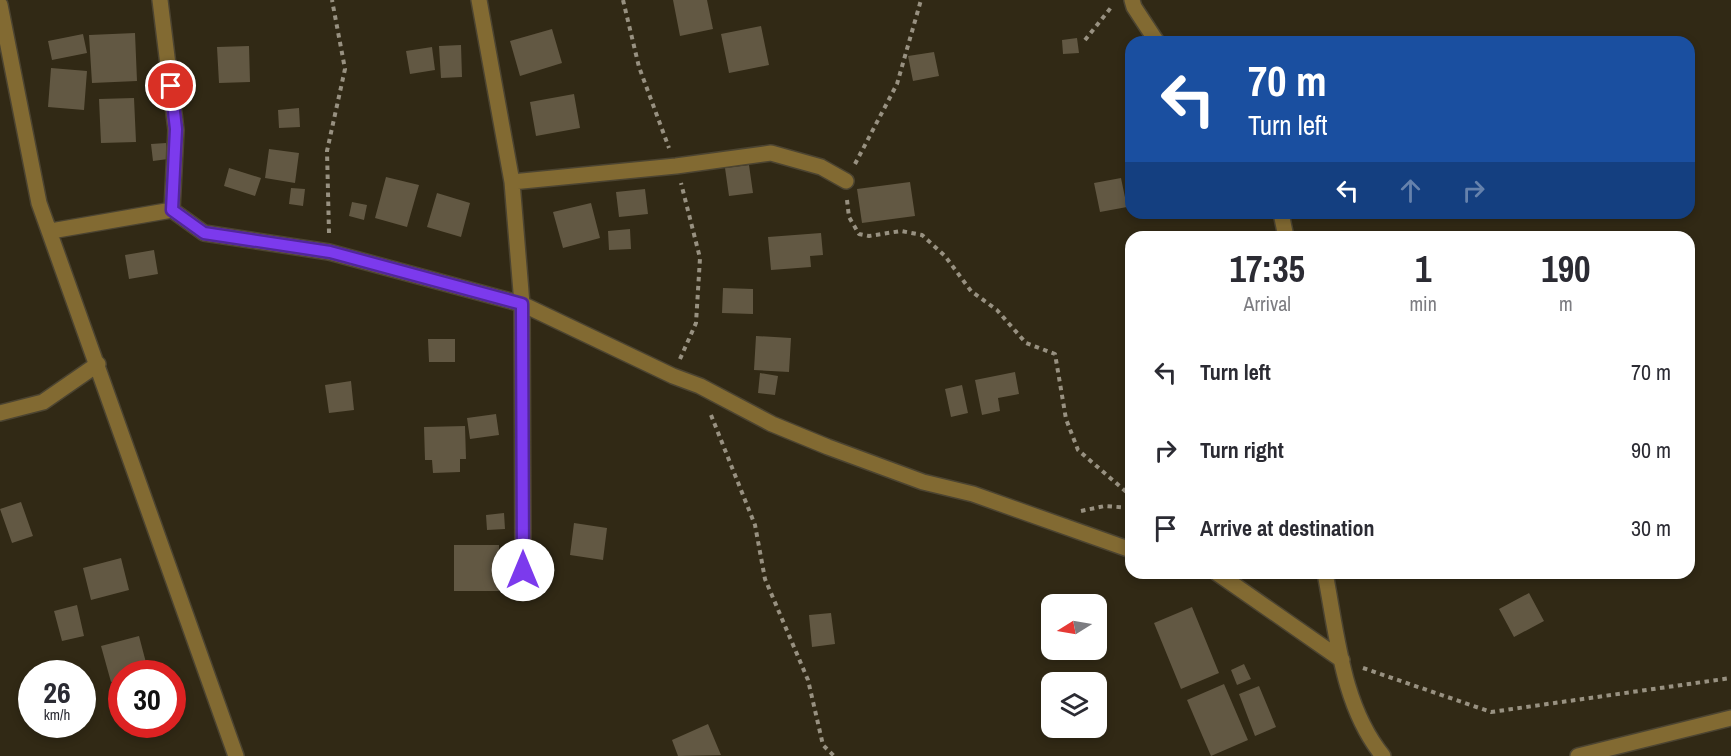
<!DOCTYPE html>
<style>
body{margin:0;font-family:"Archivo Narrow",sans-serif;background:#f7f7f7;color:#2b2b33;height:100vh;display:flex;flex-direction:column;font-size:22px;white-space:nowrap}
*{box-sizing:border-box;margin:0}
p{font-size:20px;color:#7c7c81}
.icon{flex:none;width:33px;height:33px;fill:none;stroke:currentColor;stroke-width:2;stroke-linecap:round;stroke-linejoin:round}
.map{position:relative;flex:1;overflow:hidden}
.details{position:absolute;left:1125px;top:231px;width:570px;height:348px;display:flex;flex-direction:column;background:#fff;border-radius:18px;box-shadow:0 3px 9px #0003}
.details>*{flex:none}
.guide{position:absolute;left:1125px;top:36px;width:570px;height:183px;border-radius:18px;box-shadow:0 3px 9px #0003;background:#1a4fa0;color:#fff;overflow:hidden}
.needle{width:39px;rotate:259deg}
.fabs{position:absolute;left:1041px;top:594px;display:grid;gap:12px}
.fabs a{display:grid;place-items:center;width:66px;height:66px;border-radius:12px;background:#fff;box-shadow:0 3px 9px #0003;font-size:30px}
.speed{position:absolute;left:18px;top:660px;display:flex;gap:12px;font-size:30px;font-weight:700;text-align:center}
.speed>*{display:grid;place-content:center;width:78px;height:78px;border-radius:50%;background:#fff;box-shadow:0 3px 9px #0003;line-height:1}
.speed small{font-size:15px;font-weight:400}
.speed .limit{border:9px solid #d22;background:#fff;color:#111}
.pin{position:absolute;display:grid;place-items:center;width:51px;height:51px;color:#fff;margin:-26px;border:3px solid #fff;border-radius:50%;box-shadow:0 2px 6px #0007}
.me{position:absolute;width:66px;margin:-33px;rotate:0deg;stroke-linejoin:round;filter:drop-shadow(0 0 4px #0008)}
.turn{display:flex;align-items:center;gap:21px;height:126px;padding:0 24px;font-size:27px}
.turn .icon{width:78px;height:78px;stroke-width:2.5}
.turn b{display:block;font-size:42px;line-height:51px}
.lanes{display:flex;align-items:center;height:57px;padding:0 24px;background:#0003;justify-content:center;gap:30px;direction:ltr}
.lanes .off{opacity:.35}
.eta{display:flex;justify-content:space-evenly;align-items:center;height:102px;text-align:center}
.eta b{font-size:36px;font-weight:800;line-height:42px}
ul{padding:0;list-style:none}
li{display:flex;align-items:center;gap:18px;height:78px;padding:0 24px}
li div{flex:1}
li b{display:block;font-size:22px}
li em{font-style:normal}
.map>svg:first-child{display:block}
.building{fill:#625843}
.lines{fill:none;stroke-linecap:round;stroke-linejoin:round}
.street-casing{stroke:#4c4431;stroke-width:18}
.path{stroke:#989181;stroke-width:4;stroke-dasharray:4.5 4.5;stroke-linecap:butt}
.street{stroke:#826a32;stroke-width:15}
.route-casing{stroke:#51269a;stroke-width:15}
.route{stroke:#7c3aed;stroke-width:10}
</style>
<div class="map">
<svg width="1731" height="756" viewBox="0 0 1731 756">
<rect width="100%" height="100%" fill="#312915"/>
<path class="building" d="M673 0H707L713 29 680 36Z
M761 26 769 65 729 73 721 34Z
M552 29 562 63 520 76 510 41Z
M135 33 137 81 92 83 89 35Z
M83 34 87 53 52 60 48 41Z
M1077 38 1079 53 1063 54 1062 40Z
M461 45 462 77 441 78 439 46Z
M249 46 250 82 219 83 217 47Z
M432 47 435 70 410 74 406 51Z
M934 52 939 76 913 81 908 56Z
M51 68 87 71 84 110 48 107Z
M574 94 580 128 536 136 530 102Z
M134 98 136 142 101 143 99 99Z
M299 108 300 127 279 128 278 110Z
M166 143 168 159 153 161 151 144Z
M269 149 299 153 295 183 265 178Z
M749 165 753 193 729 196 725 168Z
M229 168 261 178 255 196 224 186Z
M386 177 419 185 407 227 375 218Z
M1121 178 1127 207 1100 212 1094 183Z
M910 182 915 216 862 223 857 189Z
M291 188 305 189 303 206 289 204Z
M645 189 648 214 619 217 616 192Z
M437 193 470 203 461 237 427 227Z
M352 202 367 205 364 220 349 216Z
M591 203 600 238 563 248 553 212Z
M630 229 631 249 609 250 608 231Z
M821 233 823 255 810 256 811 267 771 270 768 237Z
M154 250 158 274 129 279 125 255Z
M723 288 753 289V314L722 313Z
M756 336 791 338 789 372 754 370Z
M428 339H455V362H429Z
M1015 372 1019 394 998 398 1000 411 982 415 975 380Z
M760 373 778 376 775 395 758 393Z
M351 381 354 410 329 413 325 385Z
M962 385 968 413 951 417 945 389Z
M496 414 499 435 470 439 467 418Z
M465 426 466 459H460V472L433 473 432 460H425L424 427Z
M21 502 33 536 12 543 0 509Z
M504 513 505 529 487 530 486 515Z
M574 523 607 528 603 560 570 555Z
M454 545H499V591H454Z
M121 558 129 590 91 600 83 568Z
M1529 593 1544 621 1514 637 1499 609Z
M77 605 84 636 62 641 54 611Z
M1192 607 1219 673 1181 689 1154 623Z
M831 613 835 644 812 647 809 615Z
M139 636 149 674H122V679L111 682 101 646Z
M1244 664 1251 679 1237 685 1231 670Z
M1224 684 1248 740 1211 756 1187 700Z
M1259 686 1276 727 1255 736 1239 694Z
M708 724 721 755 678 756 672 740Z"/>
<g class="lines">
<defs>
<path id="street" d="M160 0 176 130 172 210 204 233 329 252 522 304 673 376 700 386 772 424 828 447 923 482 973 494 1131 550
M479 0 512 182 522 304 523 570
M1132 0 1134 7 1157 42
M0 5 39 203 236 756
M512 182 676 166 771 153 821 167 846 181
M1281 213 1286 237
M51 231 172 210
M0 413 43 402 98 364
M1217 573 1342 660
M1325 573C1337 634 1342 706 1383 756
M1578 756 1731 718"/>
</defs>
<use href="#street" class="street-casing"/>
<path class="path" d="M623 0 639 67 669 148
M1085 40 1113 5
M855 164 897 84 921 0
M847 200 849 217 859 234 869 236 901 231 922 235 945 256 971 291 997 310 1026 343 1055 354 1066 419 1078 450 1131 496
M329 233 327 151 345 69 332 0
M680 359 696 323 700 258 681 183
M711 415 755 525 765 579 808 680 823 745 834 756
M1081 511 1105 506 1131 508
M1363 668 1491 712 1731 678"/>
<use href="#street" class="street"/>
</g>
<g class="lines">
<defs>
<path id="route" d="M171 86 176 129 172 210 204 233 330 252 522 304 523 570"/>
</defs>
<use href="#route" class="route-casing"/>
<use href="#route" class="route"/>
</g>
</svg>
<div class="fabs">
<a><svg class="needle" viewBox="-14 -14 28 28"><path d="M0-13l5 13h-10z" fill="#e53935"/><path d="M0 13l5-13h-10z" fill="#7c7c81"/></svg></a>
<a><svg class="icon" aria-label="layers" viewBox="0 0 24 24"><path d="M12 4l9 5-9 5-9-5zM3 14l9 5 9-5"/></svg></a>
</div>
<div class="speed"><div>26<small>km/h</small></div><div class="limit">30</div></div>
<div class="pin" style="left:171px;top:86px;background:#d93025"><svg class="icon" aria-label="arrive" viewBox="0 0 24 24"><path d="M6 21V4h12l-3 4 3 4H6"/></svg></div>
<svg class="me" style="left:523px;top:570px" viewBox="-20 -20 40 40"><circle r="19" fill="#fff"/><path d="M0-13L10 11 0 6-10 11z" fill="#7c3aed"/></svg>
<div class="guide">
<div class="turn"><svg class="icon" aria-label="left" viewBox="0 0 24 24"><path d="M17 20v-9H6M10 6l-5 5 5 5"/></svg><div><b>70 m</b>Turn left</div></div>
<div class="lanes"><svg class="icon" aria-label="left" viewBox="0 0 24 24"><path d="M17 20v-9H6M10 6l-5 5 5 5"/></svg><svg class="icon off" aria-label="ahead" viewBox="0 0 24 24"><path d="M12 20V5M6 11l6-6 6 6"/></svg><svg class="icon off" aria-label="right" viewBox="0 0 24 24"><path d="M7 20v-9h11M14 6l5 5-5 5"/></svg></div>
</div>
<section class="details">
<div class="eta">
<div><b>17:35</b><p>Arrival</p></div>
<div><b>1</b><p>min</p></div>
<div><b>190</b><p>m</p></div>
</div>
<ul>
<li><svg class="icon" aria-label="left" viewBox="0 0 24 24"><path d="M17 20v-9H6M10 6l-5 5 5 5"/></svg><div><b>Turn left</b></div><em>70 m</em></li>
<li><svg class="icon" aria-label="right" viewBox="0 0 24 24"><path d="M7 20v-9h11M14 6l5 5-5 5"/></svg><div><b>Turn right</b></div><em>90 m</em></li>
<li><svg class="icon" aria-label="arrive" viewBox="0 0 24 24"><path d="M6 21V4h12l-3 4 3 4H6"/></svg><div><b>Arrive at destination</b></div><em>30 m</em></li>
</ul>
</section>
</div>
